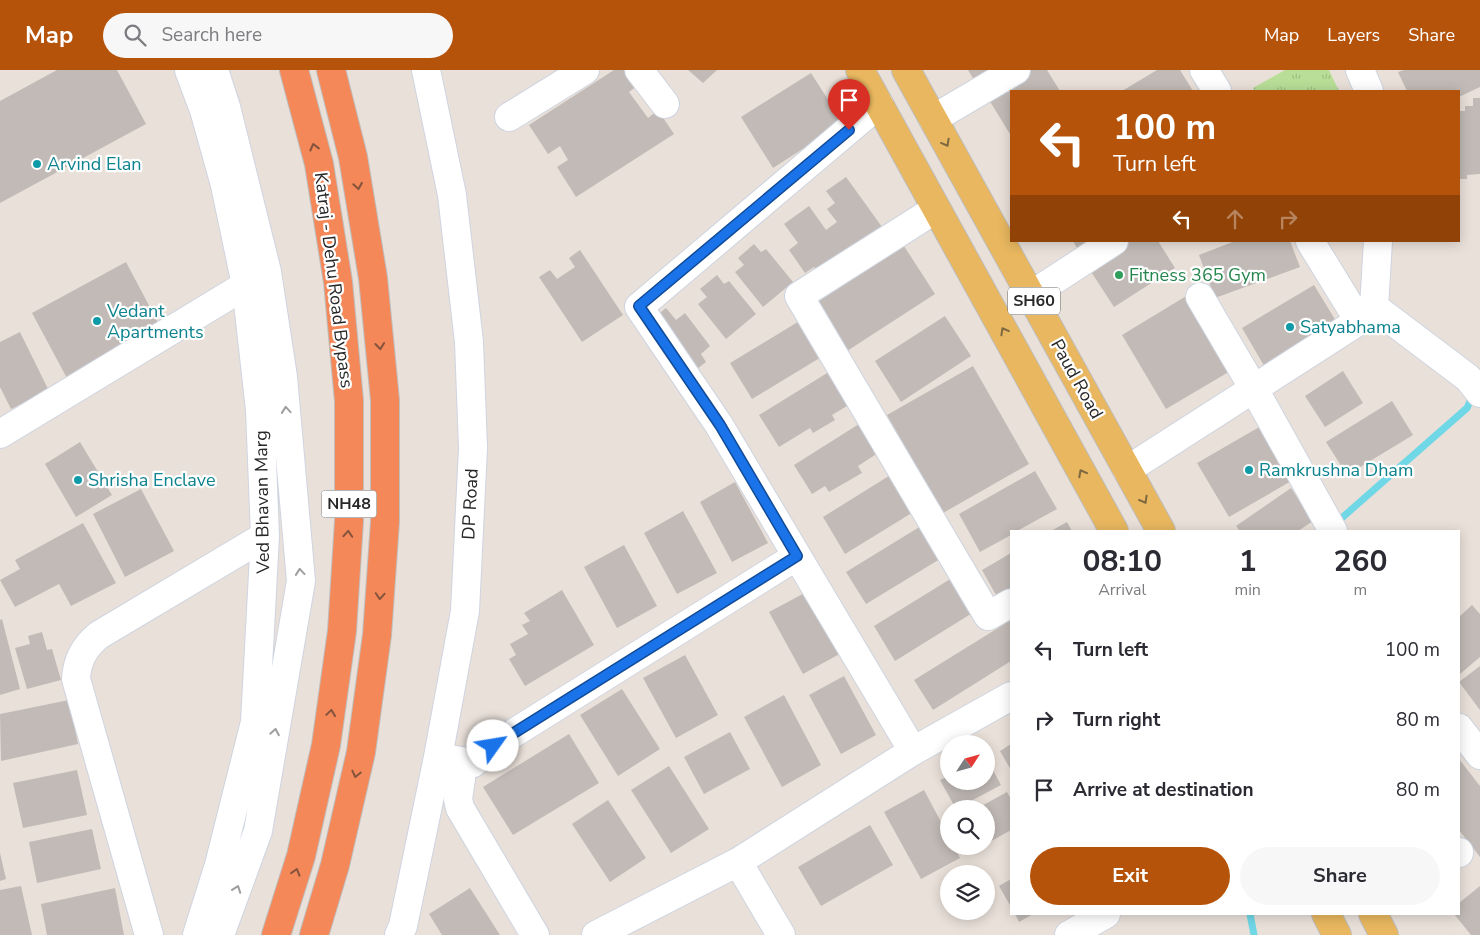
<!DOCTYPE html>
<style>
body{margin:0;font-family:"Nunito Sans",sans-serif;background:#f7f7f7;color:#2b2b33;height:100vh;display:flex;flex-direction:column;font-size:19px;white-space:nowrap}
*{box-sizing:border-box;margin:0}
p{font-size:16px;color:#7c7c81}
.icon{flex:none;width:28px;height:28px;fill:none;stroke:currentColor;stroke-width:2;stroke-linecap:round;stroke-linejoin:round}
.map{position:relative;flex:1;overflow:hidden}
.details{position:absolute;left:1010px;top:460px;width:450px;height:385px;display:flex;flex-direction:column;background:#fff;border-radius:0px;box-shadow:0 2px 12px #0003}
.details>*{flex:none}
.guide{position:absolute;left:1010px;top:20px;width:450px;height:152px;border-radius:0px;box-shadow:0 2px 12px #0003;background:#b45309;color:#fff;overflow:hidden}
.needle{width:32px;rotate:54deg}
.fabs{position:absolute;left:940px;top:665px;display:grid;gap:10px}
.fabs a{display:grid;place-items:center;width:55px;height:55px;border-radius:50%;background:#fff;box-shadow:0 2px 12px #0003;font-size:25px}
.pin{position:absolute;display:grid;place-items:center;width:42px;height:42px;color:#fff;margin:-51px -21px;border-radius:50% 50% 50% 0;rotate:-45deg;box-shadow:0 0 5px #0007}
.pin .icon{rotate:45deg}
.me{position:absolute;width:55px;margin:-28px;rotate:58deg;stroke-linejoin:round;filter:drop-shadow(0 0 4px #0008)}
.turn{display:flex;align-items:center;gap:18px;height:105px;padding:0 20px;font-size:22px}
.turn .icon{width:65px;height:65px;stroke-width:2.5}
.turn b{display:block;font-size:35px;line-height:42px}
.lanes{display:flex;align-items:center;height:48px;padding:0 20px;background:#0003;justify-content:center;gap:25px;direction:ltr}
.lanes .off{opacity:.35}
.eta{display:flex;justify-content:space-evenly;align-items:center;height:85px;text-align:center}
.eta b{font-size:30px;font-weight:700;line-height:35px}
.cta{display:flex;gap:10px;margin-top:auto;padding:10px 20px}
.cta a{flex:1;height:58px;border-radius:30px;background:#b45309;color:#fff;font-size:20px;font-weight:700;line-height:58px;text-align:center}
.cta a+a{background:#f7f7f7;color:#2b2b33}
ul{padding:0;list-style:none}
li{display:flex;align-items:center;gap:15px;height:70px;padding:0 20px}
li div{flex:1}
li b{display:block;font-size:19px}
li em{font-style:normal}
header{display:flex;align-items:center;gap:30px;box-sizing:border-box;height:70px;padding:0 25px;background:#b45309;color:#fff}
header strong{font-size:24px}
nav{display:flex;gap:28px;margin-inline-start:auto;font-size:18px}
.search{width:350px;height:45px;background:#f7f7f7;display:flex;align-items:center;gap:12px;box-sizing:border-box;padding:0 18px;border-radius:28px;color:#7c7c81;font-size:19px}
.map>svg:first-child{display:block}
.grass{fill:url(#grass-tufts)}
.lines{fill:none;stroke-linecap:round;stroke-linejoin:round}
.stream{stroke:#70d7e7;stroke-width:7}
.building{fill:#c1bab6}
.minor-casing{stroke:#ced4e0;stroke-width:30}
.major-casing{stroke:#bebebe;stroke-width:30}
.highway-casing{stroke:#bebebe;stroke-width:30}
.minor{stroke:#fff;stroke-width:28}
.major{stroke:#e8b75f;stroke-width:28}
.highway{stroke:#f58858;stroke-width:28}
.oneway{stroke:#7e6840}
.oneway2{stroke:#84533d}
.oneway3{stroke:#9e9e9e}
.route-casing{stroke:#114b97;stroke-width:12}
.route{stroke:#1a73e8;stroke-width:9}
.culture-dot{fill:#0f9aa8;stroke:#fff;stroke-width:2}
.leisure-dot{fill:#2e9e5b;stroke:#fff;stroke-width:2}
.labels{text-anchor:middle;dominant-baseline:central;stroke-width:4.5;stroke-linejoin:round;paint-order:stroke}
.shield{fill:#fff;stroke:#686868;stroke-width:1}
.shield-label{font-size:16px;font-weight:bold;fill:#272727}
.culture-label{font-size:18px;fill:#0d838f;stroke:#fff;text-anchor:start}
.leisure-label{font-size:18px;fill:#27864d;stroke:#fff;text-anchor:start}
.street-label{font-size:18px;fill:#272727;stroke:#fff}
</style>
<header>
<strong>Map</strong>
<div class="search"><svg class="icon" aria-label="search" viewBox="0 0 24 24"><circle cx="10" cy="10" r="6"/><path d="M15 15l6 6"/></svg>Search here</div>
<nav><a>Map</a><a>Layers</a><a>Share</a></nav>
</header>
<div class="map">
<svg width="1480" height="865" viewBox="0 0 1480 865">
<defs>
<pattern id="grass-tufts" width="24" height="20" patternUnits="userSpaceOnUse" patternTransform="scale(1.25)"><rect width="24" height="20" fill="#b8de97"/><path d="M3 7l-1-3M5 7V3M7 7l1-3M15 17l-1-3M17 17v-4M19 17l1-3" fill="none" stroke="#9ebe82"/></pattern>
</defs>
<rect width="100%" height="100%" fill="#e9e0d9"/>
<path class="grass" d="M1285 0H1329L1339 21H1255L1253 18Z"/>
<g class="lines">
<path class="stream" d="M1336 453 1467 338 1473 325
M1250 844 1254 865"/>
</g>
<path class="building" d="M57 0H117L146 54 0 133V31Z
M614 0H633L637 16 629 22 648 48 658 40 674 64 576 127 557 97 568 90 560 76 548 84 529 55Z
M688 0H717L703 13Z
M968 0H1002L977 15Z
M1029 0H1047L1060 21H1011V63L1010 64 986 25Z
M1157 0H1180L1193 21H1122Z
M1404 0H1480V17L1459 27V21H1407L1398 2Z
M811 3 843 53 773 98 741 47Z
M1473 28H1480V104L1467 105V109H1459V41H1465V36H1473Z
M846 107 885 161 821 207 814 197 805 203 789 180 798 173 784 154 809 136 826 160 837 152 827 139 835 133 826 121Z
M1073 171H1097L1079 182Z
M1127 171H1158L1175 198 1114 237 1088 197Z
M1235 171H1290L1300 197 1215 228 1199 185Z
M754 174 761 182 766 179 793 212 763 237 735 202 744 195 738 188Z
M904 176 935 224 847 281 816 233Z
M580 180 623 245 582 272 539 207 550 200 557 209 575 197 569 188Z
M126 192 162 260 68 310 32 243Z
M717 205 724 214 729 211 756 244 726 269 698 234 707 227 700 219Z
M1314 215 1339 256 1266 299 1242 258Z
M1188 225 1232 300 1166 339 1122 265Z
M666 238 676 250 685 243 710 276 701 284 706 292 697 299 656 246Z
M945 246 971 286 901 332 875 291Z
M806 247 828 283 752 329 730 293Z
M20 262 49 321 11 339 0 317V272Z
M973 296 1029 394 943 443 887 345Z
M832 300 852 333 832 345 835 350 813 363 810 358 779 377 759 345Z
M1343 301 1363 333 1325 357 1305 326Z
M1392 331 1413 365 1347 405 1326 372Z
M1268 352 1300 406 1229 447 1197 393Z
M859 354 878 383 858 396 862 403 829 422 825 416 812 424 794 395Z
M80 372 112 425 76 447 45 394Z
M1035 401 1057 439 1017 461H1011V465L980 482 959 444Z
M892 404 915 441 845 484 823 447Z
M735 412 768 473 732 492 700 432Z
M1291 418 1313 451 1298 461H1240L1236 456Z
M141 419 174 481 125 507 93 444Z
M683 441 717 503 677 524 644 463Z
M1067 452 1072 461H1051Z
M83 453 116 513 71 536 59 514 15 537 0 510 20 499 15 490Z
M921 456 940 489 866 534 846 502Z
M624 475 657 536 617 558 584 497Z
M1011 483V528L1001 534 982 500Z
M952 508 974 542 895 591 874 556Z
M812 519 845 581 803 604 769 542Z
M562 520 594 575 525 616 509 589 516 585 510 574 528 564 522 555 530 551 524 543Z
M1472 535 1480 544V587L1460 604 1459 547Z
M2 549 20 619 0 625V550Z
M1011 550V591L933 640 914 610Z
M42 562 47 580 52 579 61 610 27 619 15 578 30 574 28 566Z
M685 585 718 645 676 668 643 608Z
M1480 596V640L1459 612Z
M844 606 876 665 841 684 809 625Z
M622 619 660 679 618 706 580 645Z
M784 625 821 695 782 717 744 647Z
M69 630 78 674 1 691 0 644Z
M730 662 750 699 704 724 684 687Z
M569 664 599 713 513 765 483 717Z
M1011 674V700L1000 681Z
M986 687 1001 715 956 739 940 710 949 706V711H986Z
M1459 689 1480 716V787L1459 760Z
M669 696 709 759 671 783 631 720Z
M77 700 87 745 23 758 13 713Z
M924 720 949 767V776H954L960 788 921 809 884 742Z
M1007 722 1011 729V760L986 774V739H976Z
M608 730 646 788 610 812 572 754Z
M870 755 893 795 821 836 798 797Z
M92 759 101 799 37 813 29 772Z
M0 783 6 809 0 811Z
M1011 809V837L999 816Z
M21 816 32 865H0V820Z
M1480 816V865H1471L1454 844H1459V833Z
M115 818 124 865H47L41 834Z
M470 818 500 865H442L429 844Z
M1015 844H1033L1019 852Z"/>
<g class="lines">
<defs>
<path id="minor" d="M189 0 204 40 225 115 246 215 260 340 265 466 255 652 219 795 197 865
M214 0 226 37 267 202 283 307 301 511 258 761 220 865
M639 0 665 34
M1204 0 1217 21
M1360 0 1369 21
M879 34 639 237 719 355 913 681
M509 47 585 0
M933 49 1016 0
M936 139 799 226 988 546 1011 533
M1310 171 1359 251
M1031 225 1114 171
M1200 227 1254 319 1333 461
M1374 237 1468 308 1480 323
M0 364 246 215
M1127 400 1359 251 1374 237 1378 171
M1459 658 1480 685
M1459 782V783
M738 792 781 865
M149 865 76 609C77 590 84 577 99 565L265 466
M399 865 403 856 438 687 465 541 473 378 469 272 452 125 426 0
M535 865 460 738 458 729 461 709 438 687 473 693 493 676 797 486
M596 865 738 792 913 681 1011 626
M1069 865 1106 844"/>
<path id="major" d="M860 0 1114 461
M906 0 1161 461
M1326 844 1337 865
M1373 844 1384 865"/>
<path id="highway" d="M276 865 301 786 326 675 342 561 349 451V331L338 212 319 94 294 0
M314 865 335 795 361 682 377 565 385 452V330L373 208 353 87 331 0"/>
</defs>
<use href="#minor" class="minor-casing"/>
<use href="#major" class="major-casing"/>
<use href="#highway" class="highway-casing"/>
<use href="#minor" class="minor"/>
<use href="#major" class="major"/>
<use href="#highway" class="highway"/>
</g>
<defs><path id="oneway-chevron" d="M-2-3.5L2.5 0L-2 3.5" fill="none" stroke-width="1.6" stroke-linecap="round" stroke-linejoin="round" transform="scale(1.25)"/></defs>
<g class="oneway">
<use href="#oneway-chevron" transform="translate(946 73) rotate(61)"/>
<use href="#oneway-chevron" transform="translate(1004 261) rotate(-119)"/>
<use href="#oneway-chevron" transform="translate(1082 403) rotate(-118)"/>
<use href="#oneway-chevron" transform="translate(1144 430) rotate(61)"/>
</g>
<g class="oneway2">
<use href="#oneway-chevron" transform="translate(314 77) rotate(-104)"/>
<use href="#oneway-chevron" transform="translate(358 116) rotate(81)"/>
<use href="#oneway-chevron" transform="translate(380 276) rotate(84)"/>
<use href="#oneway-chevron" transform="translate(348 464) rotate(-86)"/>
<use href="#oneway-chevron" transform="translate(380 526) rotate(94)"/>
<use href="#oneway-chevron" transform="translate(331 643) rotate(-82)"/>
<use href="#oneway-chevron" transform="translate(356 704) rotate(103)"/>
<use href="#oneway-chevron" transform="translate(296 802) rotate(-73)"/>
</g>
<g class="oneway3">
<use href="#oneway-chevron" transform="translate(286 340) rotate(-95)"/>
<use href="#oneway-chevron" transform="translate(300 502) rotate(-95)"/>
<use href="#oneway-chevron" transform="translate(275 662) rotate(-80)"/>
<use href="#oneway-chevron" transform="translate(237 819) rotate(-70)"/>
</g>
<g class="lines">
<defs>
<path id="route" d="M493 676 797 486 720 355 639 236 849 60"/>
</defs>
<use href="#route" class="route-casing"/>
<use href="#route" class="route"/>
</g>
<g class="culture-dot">
<circle cx="37" cy="94" r="5"/>
<circle cx="97" cy="251" r="5"/>
<circle cx="1290" cy="257" r="5"/>
<circle cx="1249" cy="400" r="5"/>
<circle cx="78" cy="410" r="5"/>
</g>
<circle class="leisure-dot" cx="1119" cy="205" r="5"/>
<g class="labels">
<g class="shield">
<rect x="1008" y="217.5" width="52" height="27" rx="4"/>
<rect x="321.5" y="420.5" width="55" height="27" rx="4"/>
</g>
<g class="shield-label">
<text x="1034" y="231">SH60</text>
<text x="349" y="434">NH48</text>
</g>
<g class="culture-label">
<text x="47" y="94">Arvind Elan</text>
<text x="107" y="241">Vedant<tspan x="107" dy="21">Apartments</tspan></text>
<text x="1300" y="257">Satyabhama</text>
<text x="1259" y="400">Ramkrushna Dham</text>
<text x="88" y="410">Shrisha Enclave</text>
</g>
<g class="leisure-label">
<text x="1129" y="205">Fitness 365 Gym</text>
</g>
<g class="street-label">
<text transform="translate(334 210) rotate(83)">Katraj - Dehu Road Bypass</text>
<text transform="translate(1077 309) rotate(61)">Paud Road</text>
<text transform="translate(262 432) rotate(-91)">Ved Bhavan Marg</text>
<text transform="translate(470 434) rotate(-87)">DP Road</text>
</g>
</g>
</svg>
<div class="fabs">
<a><svg class="needle" viewBox="-14 -14 28 28"><path d="M0-13l5 13h-10z" fill="#e53935"/><path d="M0 13l5-13h-10z" fill="#7c7c81"/></svg></a>
<a><svg class="icon" aria-label="search" viewBox="0 0 24 24"><circle cx="10" cy="10" r="6"/><path d="M15 15l6 6"/></svg></a>
<a><svg class="icon" aria-label="layers" viewBox="0 0 24 24"><path d="M12 4l9 5-9 5-9-5zM3 14l9 5 9-5"/></svg></a>
</div>
<div class="pin" style="left:849px;top:60px;background:#d93025"><svg class="icon" aria-label="arrive" viewBox="0 0 24 24"><path d="M6 21V4h12l-3 4 3 4H6"/></svg></div>
<svg class="me" style="left:493px;top:676px" viewBox="-20 -20 40 40"><circle r="19" fill="#fff"/><path d="M0-13L10 11 0 6-10 11z" fill="#1a73e8"/></svg>
<div class="guide">
<div class="turn"><svg class="icon" aria-label="left" viewBox="0 0 24 24"><path d="M17 20v-9H6M10 6l-5 5 5 5"/></svg><div><b>100 m</b>Turn left</div></div>
<div class="lanes"><svg class="icon" aria-label="left" viewBox="0 0 24 24"><path d="M17 20v-9H6M10 6l-5 5 5 5"/></svg><svg class="icon off" aria-label="ahead" viewBox="0 0 24 24"><path d="M12 20V5M6 11l6-6 6 6"/></svg><svg class="icon off" aria-label="right" viewBox="0 0 24 24"><path d="M7 20v-9h11M14 6l5 5-5 5"/></svg></div>
</div>
<section class="details">
<div class="eta">
<div><b>08:10</b><p>Arrival</p></div>
<div><b>1</b><p>min</p></div>
<div><b>260</b><p>m</p></div>
</div>
<ul>
<li><svg class="icon" aria-label="left" viewBox="0 0 24 24"><path d="M17 20v-9H6M10 6l-5 5 5 5"/></svg><div><b>Turn left</b></div><em>100 m</em></li>
<li><svg class="icon" aria-label="right" viewBox="0 0 24 24"><path d="M7 20v-9h11M14 6l5 5-5 5"/></svg><div><b>Turn right</b></div><em>80 m</em></li>
<li><svg class="icon" aria-label="arrive" viewBox="0 0 24 24"><path d="M6 21V4h12l-3 4 3 4H6"/></svg><div><b>Arrive at destination</b></div><em>80 m</em></li>
</ul>
<div class="cta"><a>Exit</a><a>Share</a></div>
</section>
</div>
